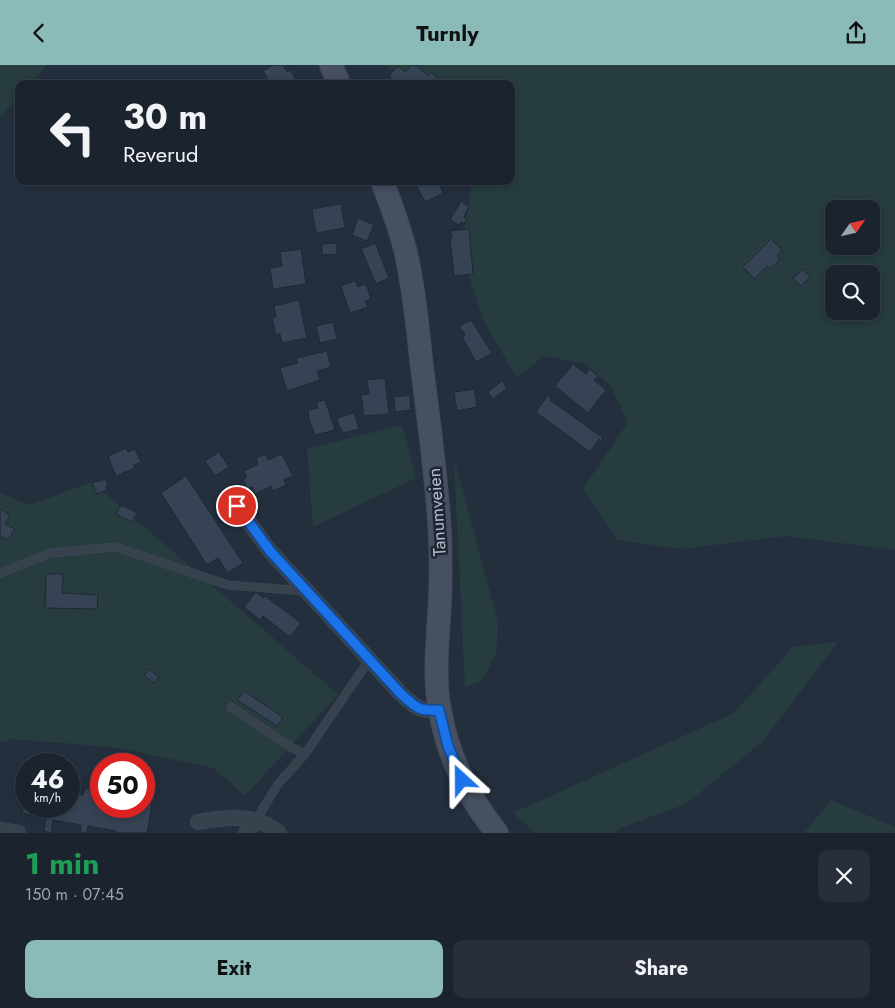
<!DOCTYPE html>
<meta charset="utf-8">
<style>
body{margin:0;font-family:Jost,sans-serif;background:#282f3a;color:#f1f3f6;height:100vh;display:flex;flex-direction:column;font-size:19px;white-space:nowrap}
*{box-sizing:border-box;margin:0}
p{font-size:16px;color:#a0a4aa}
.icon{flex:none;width:28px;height:28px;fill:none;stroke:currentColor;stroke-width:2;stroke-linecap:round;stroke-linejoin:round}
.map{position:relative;height:768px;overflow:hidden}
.details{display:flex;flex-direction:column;background:#1b232e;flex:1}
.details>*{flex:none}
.top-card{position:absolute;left:15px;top:15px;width:500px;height:105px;border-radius:10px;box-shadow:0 2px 8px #0003,0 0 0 1px #39404a;background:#1b232e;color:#f1f3f6;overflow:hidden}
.needle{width:32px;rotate:56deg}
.tools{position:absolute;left:825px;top:135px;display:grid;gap:10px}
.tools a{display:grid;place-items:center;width:55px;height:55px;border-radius:10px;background:#1b232e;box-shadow:0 2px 8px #0003,0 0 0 1px #39404a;font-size:25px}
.speed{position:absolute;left:15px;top:688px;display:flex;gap:10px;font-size:25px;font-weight:700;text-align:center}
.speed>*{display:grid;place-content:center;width:65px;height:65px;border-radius:50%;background:#1b232e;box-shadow:0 2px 8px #0003,0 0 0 1px #39404a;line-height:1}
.speed small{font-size:12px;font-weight:400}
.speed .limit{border:8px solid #d22;background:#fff;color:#111}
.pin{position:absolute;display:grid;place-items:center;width:42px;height:42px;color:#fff;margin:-21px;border:2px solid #fff;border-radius:50%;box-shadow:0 1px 5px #0007}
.me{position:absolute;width:55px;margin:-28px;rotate:336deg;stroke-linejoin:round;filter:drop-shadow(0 0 4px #0008)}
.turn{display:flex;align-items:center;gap:18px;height:105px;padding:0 25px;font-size:22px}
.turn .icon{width:65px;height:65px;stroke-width:2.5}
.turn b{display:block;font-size:35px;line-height:42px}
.round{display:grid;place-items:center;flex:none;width:52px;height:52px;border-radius:10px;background:#282f3a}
.headline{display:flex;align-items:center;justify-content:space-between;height:85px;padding:0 25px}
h1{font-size:30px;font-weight:700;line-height:38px;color:#1e9e55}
.cta{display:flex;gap:10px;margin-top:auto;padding:10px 25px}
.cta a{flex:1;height:58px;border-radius:10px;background:#8bbbb9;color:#111;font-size:20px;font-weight:700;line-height:58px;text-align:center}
.cta a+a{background:#282f3a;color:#f1f3f6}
header{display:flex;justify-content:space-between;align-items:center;height:65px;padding:0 25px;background:#8bbbb9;color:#111;font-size:22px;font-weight:700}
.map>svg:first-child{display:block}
.green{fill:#263c3f;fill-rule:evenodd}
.building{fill:#364354;stroke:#1f2835}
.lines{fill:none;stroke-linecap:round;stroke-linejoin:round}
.lane-casing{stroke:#414a57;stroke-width:9}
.street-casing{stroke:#414a57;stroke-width:16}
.secondary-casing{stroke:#414a57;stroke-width:24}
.lane{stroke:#38414e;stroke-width:8}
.street{stroke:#38414e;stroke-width:15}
.secondary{stroke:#465061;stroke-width:22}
.route-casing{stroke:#114b97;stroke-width:12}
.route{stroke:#1a73e8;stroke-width:9}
.labels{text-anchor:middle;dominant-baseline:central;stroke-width:5;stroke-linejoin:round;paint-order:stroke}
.street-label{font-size:18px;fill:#b4bcc9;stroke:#1d2633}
</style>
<header><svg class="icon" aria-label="back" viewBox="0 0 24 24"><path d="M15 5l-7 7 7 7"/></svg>Turnly<svg class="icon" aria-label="share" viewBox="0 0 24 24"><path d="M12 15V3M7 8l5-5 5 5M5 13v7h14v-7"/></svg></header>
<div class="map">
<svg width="895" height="768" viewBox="0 0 895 768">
<rect width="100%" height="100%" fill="#242f3e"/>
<path class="green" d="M0 0H47L30 19H19V32L0 52Z
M385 0H895V485L787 471 682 484 617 475 583 424 628 357 611 322 584 298 543 291 517 313 484 257 461 187 472 116H511V19H415ZM834 144H871V181H834ZM834 209H871V246H834Z
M402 360 416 413 313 462 307 384Z
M454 393 498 557 496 589 482 616 465 622Z
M92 417 338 629 245 731 214 703 112 682 12 674 0 677V428L30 440Z
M838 577 762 677 686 739 620 763 616 768H535L513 748 734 648 793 582Z
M831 735 895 762V768H804Z"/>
<path class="building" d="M273 0H283L287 7 290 5 295 13 292 15 294 19H271L263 6Z
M412 0H416L428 11 431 7 444 19H398L389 11 398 1 405 7Z
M414 116H438L443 128 425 137Z
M461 136 469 141 464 152 467 153 464 159 461 157 459 160 450 155Z
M341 139 345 163 316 168 312 144Z
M358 153 374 160 367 176 352 170Z
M469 164 473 209 454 211 450 173H452L451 166Z
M771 174 782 185 777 191 780 194 770 204 767 201 754 214 743 202Z
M337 178V189L322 190V179Z
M375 178 389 213 376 219 361 184Z
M301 184 306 219 273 224 270 203 282 201 280 187Z
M803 204 810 212 801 221 793 213Z
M355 216 358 222 366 219 371 234 365 236 368 242 350 248 341 221Z
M299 235 307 273 282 278 280 269 276 270 272 253 276 252 274 241Z
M471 255 492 288 476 297 462 272 465 270 459 261Z
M333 257 337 274 320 278 316 261Z
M327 286 331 302 317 306 320 315 287 326 280 303 298 298 296 293Z
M573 299 586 309 590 304 598 311 594 315 606 325 588 348 555 321Z
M385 313 389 349 364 351 361 330 369 329 367 315Z
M502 316 507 323 493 334 488 327Z
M474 324 477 342 457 346 454 327Z
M410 330 411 345 395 347 394 332Z
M548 330 551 332 550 335 603 373 601 376 599 374 590 387 536 347Z
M325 335 335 365 315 370 309 354 308 345 318 343 316 337Z
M354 348 359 364 343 368 341 363H339L337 353Z
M127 383 128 387 135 384 141 397 134 400 135 403 116 411 108 391Z
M219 387 229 402 215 411 205 396Z
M265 389 268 395 282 389 293 411 284 415 286 420 273 426 271 421 255 429 252 422 247 424 243 414 247 412 244 406 258 399 256 393Z
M186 411 243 498 228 508 218 493 207 500 161 428Z
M106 414 108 421 106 422 107 425 97 429 92 418Z
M121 440 137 448 132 457 116 449Z
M0 444 10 450 5 459 15 464 8 475 0 471Z
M46 509H63L62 528 98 530 97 544 45 543Z
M256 527 263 533 265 531 301 558 290 572 263 551 260 555 244 542Z
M149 604 159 612 154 618 144 610Z
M244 626 283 652 277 661 237 635Z
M85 723 97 725 96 732 101 733V741H144V738L152 740 147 768H115L116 766 88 761 87 768H80L81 760 53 755 51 768 44 766 46 754 22 748 26 727V741H69V727L83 730Z"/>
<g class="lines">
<defs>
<path id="lane" d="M0 508 51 488 116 482 228 520 305 526
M231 642 289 681 305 689
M256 755 278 719 305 689 369 595"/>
<path id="street" d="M237 441 270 486 401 629C417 643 418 646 439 645
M198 757C225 752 256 748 279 768
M0 765 18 768
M246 768 256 755"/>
<path id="secondary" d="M331 0 339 19
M382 116C391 139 399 161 405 184 415 226 418 269 423 311 430 364 437 416 440 469 441 497 441 525 439 552 437 583 434 616 440 646 448 692 468 732 497 768"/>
</defs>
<use href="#lane" class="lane-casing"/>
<use href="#street" class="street-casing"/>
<use href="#secondary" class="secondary-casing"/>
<use href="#lane" class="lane"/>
<use href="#street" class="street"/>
<use href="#secondary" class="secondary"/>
</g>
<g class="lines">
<defs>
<path id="route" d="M237 441 270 486 401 629C417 643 418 646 439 645L448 681 462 715"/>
</defs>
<use href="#route" class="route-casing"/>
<use href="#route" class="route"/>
</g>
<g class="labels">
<g class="street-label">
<text transform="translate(437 447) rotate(-94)">Tanumveien</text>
</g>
</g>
</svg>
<div class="tools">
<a><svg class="needle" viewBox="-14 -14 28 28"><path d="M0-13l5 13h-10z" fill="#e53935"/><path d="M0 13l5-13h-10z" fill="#a0a4aa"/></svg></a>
<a><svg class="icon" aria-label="search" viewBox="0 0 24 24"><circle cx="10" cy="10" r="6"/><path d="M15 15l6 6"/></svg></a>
</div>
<div class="speed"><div>46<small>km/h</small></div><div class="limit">50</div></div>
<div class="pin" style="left:237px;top:441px;background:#d93025"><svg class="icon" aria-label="arrive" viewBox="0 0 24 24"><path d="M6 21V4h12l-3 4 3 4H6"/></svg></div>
<svg class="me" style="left:462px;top:715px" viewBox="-20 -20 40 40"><path d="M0-17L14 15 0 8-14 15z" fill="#1a73e8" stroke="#fff" stroke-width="4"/></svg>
<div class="top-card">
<div class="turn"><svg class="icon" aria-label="left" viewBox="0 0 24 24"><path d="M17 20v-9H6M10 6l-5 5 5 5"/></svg><div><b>30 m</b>Reverud</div></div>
</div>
</div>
<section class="details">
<div class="headline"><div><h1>1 min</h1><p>150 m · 07:45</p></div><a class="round"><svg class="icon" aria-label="close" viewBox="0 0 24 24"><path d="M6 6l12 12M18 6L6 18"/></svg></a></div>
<div class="cta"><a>Exit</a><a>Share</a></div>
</section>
